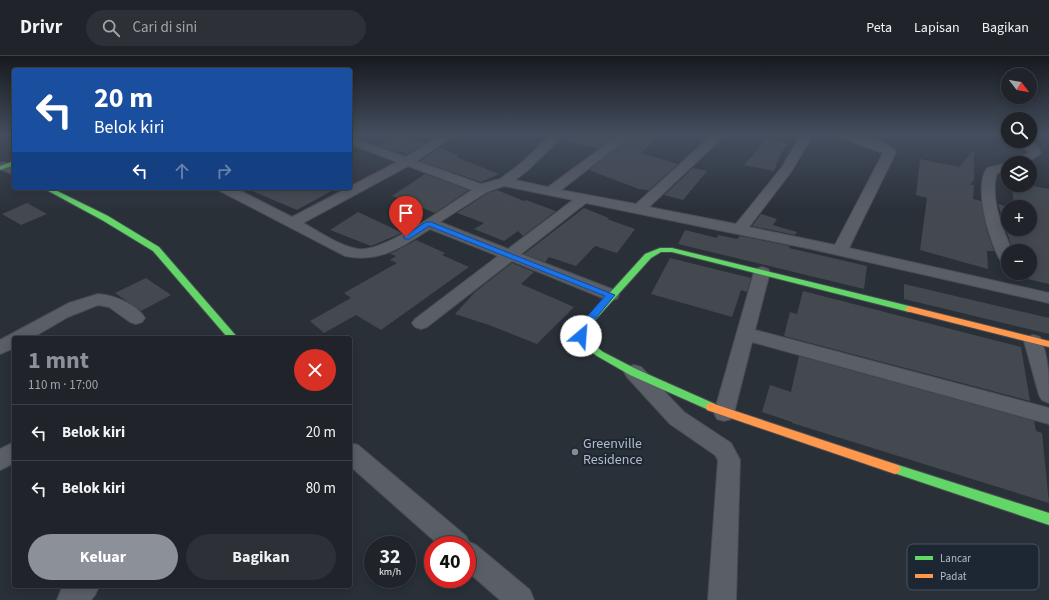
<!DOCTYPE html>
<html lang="id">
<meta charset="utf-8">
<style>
body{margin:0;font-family:"Source Sans 3",sans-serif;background:#2d3036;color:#f1f3f6;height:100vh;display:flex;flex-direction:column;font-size:15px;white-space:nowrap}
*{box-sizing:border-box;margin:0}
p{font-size:13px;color:#a2a4a8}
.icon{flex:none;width:22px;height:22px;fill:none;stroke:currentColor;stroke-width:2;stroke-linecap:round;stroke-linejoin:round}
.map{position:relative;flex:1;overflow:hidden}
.sheet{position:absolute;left:12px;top:280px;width:340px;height:252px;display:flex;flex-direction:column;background:#20242a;border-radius:4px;box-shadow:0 2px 10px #0003,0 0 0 1px #3d4147}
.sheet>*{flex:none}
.hud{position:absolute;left:12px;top:12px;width:340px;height:122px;border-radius:4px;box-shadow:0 2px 10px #0003,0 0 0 1px #3d4147;background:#1a4fa0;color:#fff;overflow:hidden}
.needle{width:26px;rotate:121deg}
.controls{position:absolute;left:1001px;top:12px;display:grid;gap:8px}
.controls a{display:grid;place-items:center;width:36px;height:36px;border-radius:50%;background:#20242a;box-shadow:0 2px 10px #0003,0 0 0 1px #3d4147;font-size:20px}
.speed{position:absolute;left:364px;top:480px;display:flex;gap:8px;font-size:20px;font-weight:700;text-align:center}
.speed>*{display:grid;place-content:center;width:52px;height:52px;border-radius:50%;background:#20242a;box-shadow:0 2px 10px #0003,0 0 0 1px #3d4147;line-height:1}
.speed small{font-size:10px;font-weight:400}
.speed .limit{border:6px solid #d22;background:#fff;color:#111}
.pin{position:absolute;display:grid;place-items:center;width:34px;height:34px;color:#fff;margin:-41px -17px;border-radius:50% 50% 50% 0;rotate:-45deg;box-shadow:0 0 4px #0007}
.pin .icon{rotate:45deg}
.me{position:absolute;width:44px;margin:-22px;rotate:27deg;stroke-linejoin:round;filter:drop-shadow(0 0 3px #0008)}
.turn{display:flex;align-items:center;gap:14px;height:84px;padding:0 16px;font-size:18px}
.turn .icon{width:52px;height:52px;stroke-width:2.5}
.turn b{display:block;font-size:28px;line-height:34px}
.lanes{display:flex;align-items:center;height:38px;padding:0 16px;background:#0003;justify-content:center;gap:20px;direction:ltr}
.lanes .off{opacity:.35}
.round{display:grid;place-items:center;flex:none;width:42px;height:42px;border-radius:21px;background:#2d3036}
.headline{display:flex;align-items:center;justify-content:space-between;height:68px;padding:0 16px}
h1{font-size:24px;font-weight:700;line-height:30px;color:#8c9099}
.cta{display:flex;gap:8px;margin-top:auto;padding:8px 16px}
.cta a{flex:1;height:46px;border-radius:24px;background:#8c9099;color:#fff;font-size:16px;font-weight:700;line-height:46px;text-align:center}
.cta a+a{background:#2d3036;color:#f1f3f6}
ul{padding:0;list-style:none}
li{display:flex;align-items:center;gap:12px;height:56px;padding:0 16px;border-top:1px solid #3d4147}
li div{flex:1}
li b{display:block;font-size:15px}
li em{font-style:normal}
header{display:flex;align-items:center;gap:24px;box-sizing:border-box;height:56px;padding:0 20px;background:#20242a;border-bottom:1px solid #3d4147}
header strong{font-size:19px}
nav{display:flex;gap:22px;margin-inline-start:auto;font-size:14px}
.search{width:280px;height:36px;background:#2d3036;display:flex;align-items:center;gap:10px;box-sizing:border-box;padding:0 14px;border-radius:22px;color:#a2a4a8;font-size:15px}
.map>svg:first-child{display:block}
.building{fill:#444950}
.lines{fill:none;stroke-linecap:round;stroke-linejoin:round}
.street-casing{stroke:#484c53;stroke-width:2}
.fast-casing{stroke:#484c53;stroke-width:2}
.slow-casing{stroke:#484c53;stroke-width:2}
.street{fill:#5a5e66;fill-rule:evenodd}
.fast{fill:#63d668;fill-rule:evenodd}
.slow{fill:#ff974d;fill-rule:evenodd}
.route{fill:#1a73e8;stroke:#114b97}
.poi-dot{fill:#848b96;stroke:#1d2633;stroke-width:1.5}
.labels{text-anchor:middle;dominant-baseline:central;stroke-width:4;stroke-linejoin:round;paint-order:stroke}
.near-poi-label{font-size:14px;fill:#b4bcc9;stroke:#1d2633;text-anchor:start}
.key{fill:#1d2633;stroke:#4a5360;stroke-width:1}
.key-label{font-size:11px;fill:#b4bcc9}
</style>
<header>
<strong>Drivr</strong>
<div class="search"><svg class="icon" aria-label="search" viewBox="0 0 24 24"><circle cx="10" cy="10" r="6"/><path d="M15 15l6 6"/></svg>Cari di sini</div>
<nav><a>Peta</a><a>Lapisan</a><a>Bagikan</a></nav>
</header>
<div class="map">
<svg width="1049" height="544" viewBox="0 0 1049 544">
<rect width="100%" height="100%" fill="#2a3038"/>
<path class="building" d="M393 79H401L425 87 406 99 403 95 400 97 377 89Z
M569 79H617L598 93 569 85Z
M633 79H660L641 97 678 108 649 134 639 133 589 114Z
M768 82 789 87 781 97 774 115 744 109Z
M439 92 459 99 456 101 499 118 481 126 420 105Z
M974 93V124L970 129H974L973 143 981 145 987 175 994 195H987L988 213 920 194 927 142 916 139 920 103 959 111Z
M693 112 707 115 683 144 664 139Z
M425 118 469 134 435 157 392 140Z
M1012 129H1028L1049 133V228L1023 222V217H1030V195H1013L998 148 1009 151 1008 173H1030V151H1014Z
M245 132H337L297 154Z
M497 134 524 145 526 144 556 155 523 180 518 175 504 185 474 173 484 167 457 157 488 137Z
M27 147 47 158 21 169 2 158Z
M584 152 609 162 607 163 635 173 617 197 595 190 576 210 549 201 545 206 524 198Z
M358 156 390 171 402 177 371 190 330 174Z
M761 158 777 163 773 169 797 176 795 179 752 170Z
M685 174 717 182 718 179 737 183 740 180 790 190 789 192 867 210 864 233 678 188Z
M416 184 445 197 442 199 469 211 381 274 356 259 324 277 310 265 351 242 344 237 397 207 390 204 396 200 390 198Z
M670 202 751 222 747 236 741 234 732 261 651 238Z
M512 207 534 216 521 228 574 251 537 288 489 269 455 258 475 236Z
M146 222 171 239 141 255 115 237Z
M904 228 1049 262V278L904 243Z
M803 235 1021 291 1030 345 784 280 790 256 797 258Z
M799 300 1034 365 1036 375 1042 377 1049 447 792 367V366L762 356 770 329 791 336Z"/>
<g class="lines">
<defs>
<path id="street" d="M441 79H455L417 105 481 128 500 123 520 108 551 79H564L528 114 515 124 548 131 619 79H632L561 134 636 148 712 79H725L649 151 736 168 782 111 801 79H813L791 116 749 171 835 189 883 97 838 81 836 79C851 78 887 83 896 96L849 192 1049 237V247L811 193 586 147 521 198 617 235 619 239 617 243 611 244 605 243 512 205 427 271 421 273 415 271 412 267 415 263 498 200 430 173C402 191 380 207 345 200L220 135 218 132H235L292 161 397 106 350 88V81L406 101ZM408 110 472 134C448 149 384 197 358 193 339 190 320 176 303 167ZM504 130 573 144 508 193 440 166 487 136Z
M1016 85C1027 85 1037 85 1041 97L1027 107H1013L1029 96Z
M4 106 14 110V119L0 113V107Z
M1008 107V115L997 117C989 142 1003 172 1012 195H1008V209L1002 207C990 189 973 132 987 112Z
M762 211 768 213 770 216 755 274 1049 352V368L752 286 734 357 731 363 724 365 717 363 714 357 754 216 756 213Z
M98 238C114 239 136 248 145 262L142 266 136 268 130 266 109 251 98 249 68 261 32 282H14V292L0 298V284L69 247Z
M1033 279 1040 281C1049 301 1049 324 1049 347L1042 344 1039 339 1024 285 1026 281Z
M634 309 641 311 684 356 731 387 740 404 736 544H708L718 404 715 399 670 368 627 321 624 316 627 311Z
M14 386V407L0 414V393Z
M350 387 358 389 466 480 469 486 476 489 530 534 534 544H500L467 515V489H439L350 410Z
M66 530H99L95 539 91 544H57L61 534Z"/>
<path id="fast" d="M14 105V109L0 114V110Z
M43 132H51L108 160 159 191 238 282H228L153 195 102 164Z
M660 192H672L909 250 913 253 909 256 672 196H661L651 202 586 274 589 285 603 296 636 313 715 348 716 351 715 354 711 355 630 319 597 300 582 289 576 274 578 272 645 198Z
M895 408 1049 457V469L891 416 889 413 891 410Z"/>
<path id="slow" d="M909 250 1049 285V291L906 255 905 253Z
M711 347 895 408 899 410 901 413 899 416 895 418 707 354 706 351 707 348Z"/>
</defs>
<use href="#street" class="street-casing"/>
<use href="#fast" class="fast-casing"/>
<use href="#slow" class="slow-casing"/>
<use href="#street" class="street"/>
<use href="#fast" class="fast"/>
<use href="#slow" class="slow"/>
</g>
<linearGradient id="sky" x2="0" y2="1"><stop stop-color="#171a1f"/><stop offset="0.51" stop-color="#444e5e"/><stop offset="1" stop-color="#444e5e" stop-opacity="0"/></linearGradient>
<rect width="1049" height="155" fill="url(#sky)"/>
<path class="route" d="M426 166H431L615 239 585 275V282H578L576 274 577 272 605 240 429 170 409 183H404V180Z"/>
<circle class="poi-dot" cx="575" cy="396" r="4"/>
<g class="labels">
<g class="near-poi-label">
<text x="583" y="388">Greenville<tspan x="583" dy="16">Residence</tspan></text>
</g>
</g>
<rect x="907" y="488" width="132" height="46" rx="6" class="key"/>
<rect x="915" y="500" width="18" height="4" fill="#63d668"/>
<rect x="915" y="518" width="18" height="4" fill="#ff974d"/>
<g class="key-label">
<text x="940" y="506">Lancar</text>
<text x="940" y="524">Padat</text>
</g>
</svg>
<div class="controls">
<a><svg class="needle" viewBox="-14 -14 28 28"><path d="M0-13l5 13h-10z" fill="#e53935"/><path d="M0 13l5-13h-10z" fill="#a2a4a8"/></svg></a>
<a><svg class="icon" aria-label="search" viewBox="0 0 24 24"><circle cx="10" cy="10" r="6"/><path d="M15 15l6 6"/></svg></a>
<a><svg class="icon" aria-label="layers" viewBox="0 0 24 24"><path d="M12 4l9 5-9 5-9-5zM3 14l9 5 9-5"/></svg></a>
<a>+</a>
<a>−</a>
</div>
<div class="speed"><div>32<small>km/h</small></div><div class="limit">40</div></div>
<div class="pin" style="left:406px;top:181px;background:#d93025"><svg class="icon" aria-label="arrive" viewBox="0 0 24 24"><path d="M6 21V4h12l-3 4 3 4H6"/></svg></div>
<svg class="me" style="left:581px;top:280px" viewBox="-20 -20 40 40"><circle r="19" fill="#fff"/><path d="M0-13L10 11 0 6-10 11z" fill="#1a73e8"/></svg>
<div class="hud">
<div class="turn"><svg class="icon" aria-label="left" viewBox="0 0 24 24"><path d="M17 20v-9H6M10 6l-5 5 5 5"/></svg><div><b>20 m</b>Belok kiri</div></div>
<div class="lanes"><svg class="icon" aria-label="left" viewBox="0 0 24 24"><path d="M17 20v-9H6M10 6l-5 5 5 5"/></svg><svg class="icon off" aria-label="ahead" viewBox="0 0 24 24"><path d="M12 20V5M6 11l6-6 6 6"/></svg><svg class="icon off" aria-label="right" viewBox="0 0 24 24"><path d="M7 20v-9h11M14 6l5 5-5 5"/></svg></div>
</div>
<section class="sheet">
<div class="headline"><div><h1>1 mnt</h1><p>110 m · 17:00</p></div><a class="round" style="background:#d93025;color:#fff"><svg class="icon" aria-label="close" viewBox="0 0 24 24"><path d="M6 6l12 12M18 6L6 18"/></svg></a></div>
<ul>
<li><svg class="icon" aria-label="left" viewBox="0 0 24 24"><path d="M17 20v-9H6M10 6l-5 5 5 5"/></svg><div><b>Belok kiri</b></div><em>20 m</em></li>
<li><svg class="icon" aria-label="left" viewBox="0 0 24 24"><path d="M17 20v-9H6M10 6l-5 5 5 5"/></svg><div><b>Belok kiri</b></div><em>80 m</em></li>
</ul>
<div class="cta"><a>Keluar</a><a>Bagikan</a></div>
</section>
</div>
